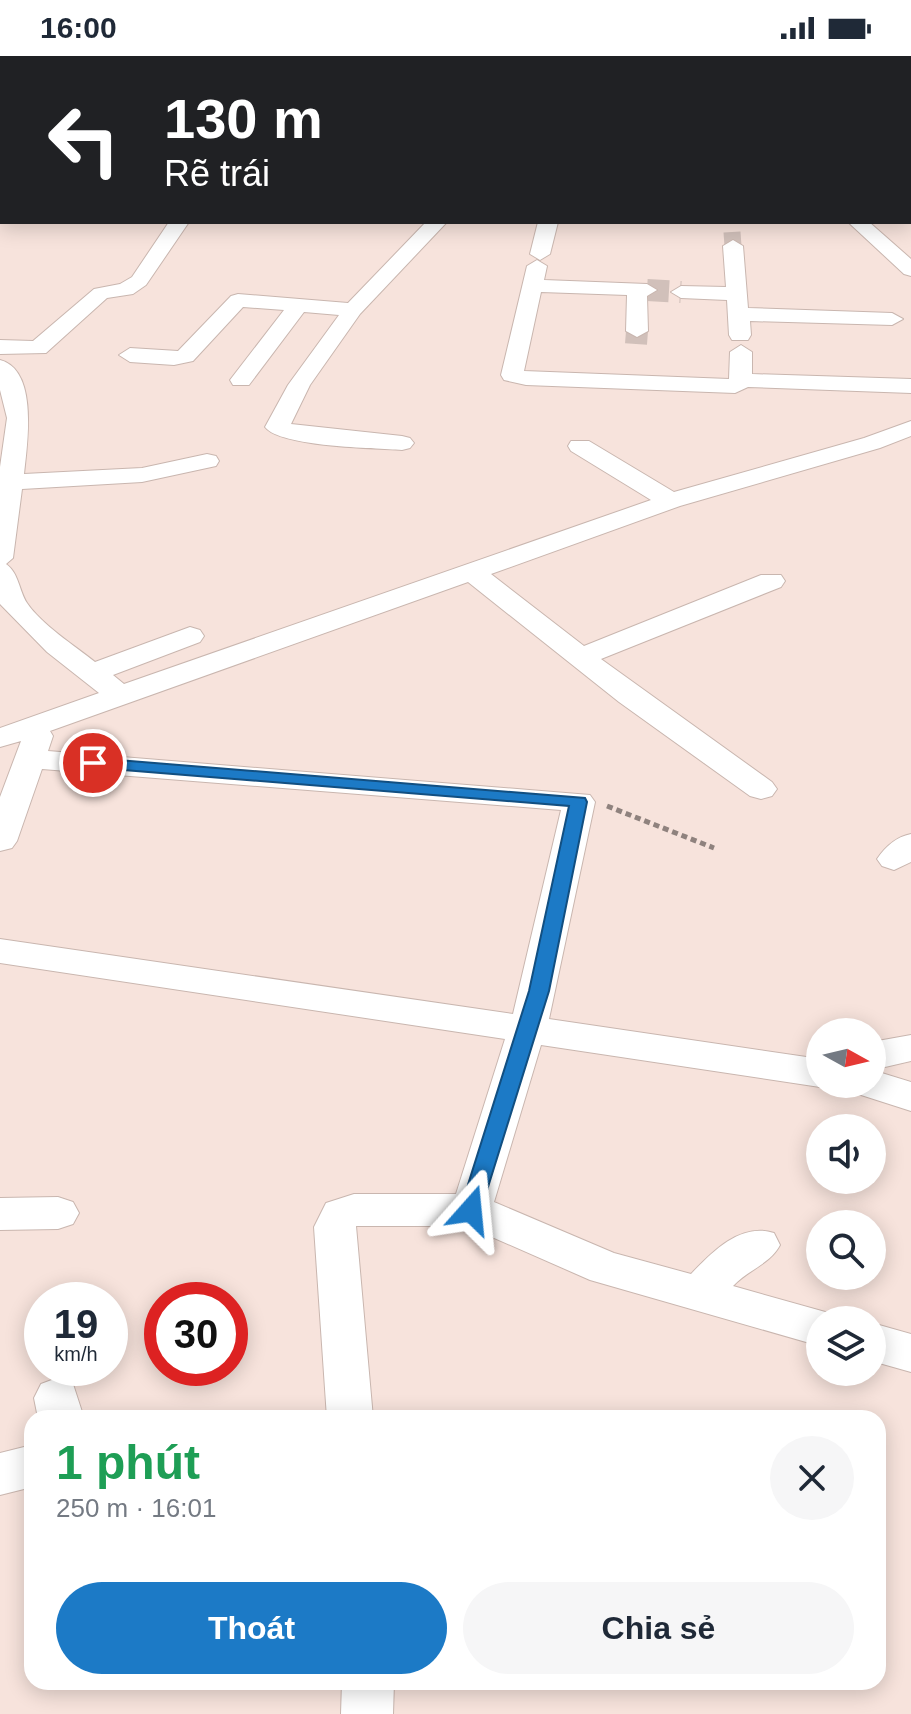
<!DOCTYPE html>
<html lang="vi">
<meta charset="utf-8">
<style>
body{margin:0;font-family:Arial,sans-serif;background:#f6f6f7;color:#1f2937;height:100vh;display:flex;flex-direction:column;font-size:30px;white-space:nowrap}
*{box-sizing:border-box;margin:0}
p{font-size:26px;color:#747a83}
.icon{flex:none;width:44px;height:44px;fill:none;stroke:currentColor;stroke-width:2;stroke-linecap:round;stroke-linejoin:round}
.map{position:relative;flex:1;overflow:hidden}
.panel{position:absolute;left:24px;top:1354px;width:862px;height:280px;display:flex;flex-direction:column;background:#fff;border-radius:24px;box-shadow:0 4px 20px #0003}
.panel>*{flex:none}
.banner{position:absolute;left:0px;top:0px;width:912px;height:168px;box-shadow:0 4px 20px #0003;background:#202124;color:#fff;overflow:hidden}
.needle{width:52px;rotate:98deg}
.tools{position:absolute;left:806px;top:962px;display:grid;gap:16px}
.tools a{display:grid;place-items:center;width:80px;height:80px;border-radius:50%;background:#fff;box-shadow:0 4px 20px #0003;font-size:40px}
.speed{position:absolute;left:24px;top:1226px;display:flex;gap:16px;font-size:40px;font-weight:700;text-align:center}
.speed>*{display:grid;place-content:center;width:104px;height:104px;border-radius:50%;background:#fff;box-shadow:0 4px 20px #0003;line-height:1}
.speed small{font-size:20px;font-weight:400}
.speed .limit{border:12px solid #d22;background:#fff;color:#111}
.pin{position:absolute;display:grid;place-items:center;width:68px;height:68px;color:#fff;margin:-34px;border:4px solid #fff;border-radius:50%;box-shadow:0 2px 8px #0007}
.me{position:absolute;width:88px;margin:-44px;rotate:18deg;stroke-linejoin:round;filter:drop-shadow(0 0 6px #0008)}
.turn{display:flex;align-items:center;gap:28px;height:168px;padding:0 32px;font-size:36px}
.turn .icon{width:104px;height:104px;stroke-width:2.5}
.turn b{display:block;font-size:56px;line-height:68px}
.round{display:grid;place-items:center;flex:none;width:84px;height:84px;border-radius:42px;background:#f6f6f7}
.overview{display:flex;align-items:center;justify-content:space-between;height:136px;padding:0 32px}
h1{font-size:48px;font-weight:800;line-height:60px;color:#1e9e55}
.cta{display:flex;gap:16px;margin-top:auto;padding:16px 32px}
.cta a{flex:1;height:92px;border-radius:48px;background:#1c7ac6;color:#fff;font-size:32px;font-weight:800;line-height:92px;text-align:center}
.cta a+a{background:#f6f6f7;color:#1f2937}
.status{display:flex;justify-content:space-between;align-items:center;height:56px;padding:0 40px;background:#fff;direction:ltr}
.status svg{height:22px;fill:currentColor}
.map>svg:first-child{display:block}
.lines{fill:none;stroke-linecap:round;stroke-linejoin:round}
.minor-tunnel-far1{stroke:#d1c0ba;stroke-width:17;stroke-dasharray:17 9;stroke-linecap:butt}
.minor-tunnel{stroke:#d1c0ba;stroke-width:22;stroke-dasharray:22 11;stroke-linecap:butt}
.minor-casing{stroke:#c9b6af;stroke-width:2}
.major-casing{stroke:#b68170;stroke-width:2}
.path{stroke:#8f827e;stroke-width:5;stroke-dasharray:6 4;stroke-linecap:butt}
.minor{fill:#fff;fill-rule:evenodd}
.major{fill:#fbcdbe;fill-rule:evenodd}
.route{fill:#1c7ac6;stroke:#124f81;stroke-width:2}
</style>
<div class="status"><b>16:00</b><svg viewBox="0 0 49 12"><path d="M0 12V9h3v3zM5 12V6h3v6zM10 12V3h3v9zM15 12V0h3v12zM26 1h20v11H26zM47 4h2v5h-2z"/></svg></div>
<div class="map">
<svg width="911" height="1658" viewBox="0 0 911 1658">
<rect width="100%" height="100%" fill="#f7e3dc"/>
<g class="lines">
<path class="minor-tunnel-far1" d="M732 176 733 190"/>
<path class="minor-tunnel" d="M647 234 681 236
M636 288 637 275"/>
<defs>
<path id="minor" d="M459 0H475V2H459Z
M633 0H649V2H633Z
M838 0H854L855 2H839Z
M910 98H911V108H910Z
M169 166H189L146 229 133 238 107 242 46 297 0 298V284L33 285 94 233 120 228 132 221Z
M426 166H447L360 258 310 329 291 368 402 380 410 382 414 387 410 392 402 394C375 392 280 391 265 371L288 329 339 259 304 256 249 329H233L230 324 284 254 243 251 193 305 174 309 130 306 119 299 130 292 178 295 231 240 238 238 348 247Z
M538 166H558L550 198 540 204 530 198Z
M848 166H869L911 203V220L904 218Z
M733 184 743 190 748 252 892 257 903 263 892 269 750 265 751 279 748 284H732L729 279 727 244 681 242 671 236 681 230 726 231 723 190Z
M537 204 547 210 544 224 647 228 657 234 647 240 648 275 637 281 626 275 627 239 541 236 524 315 729 323 730 296 741 289 752 296V318L911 323V337L748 331 735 337 526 329 504 324 501 319 527 210Z
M0 304C39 314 27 389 24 418L142 412 207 398 216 400 219 405 216 410 142 426 22 433 13 502 6 508C19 517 19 535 27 547 41 568 75 590 95 606L190 571 200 574 204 580 200 586 113 619 124 628 651 444 571 395 568 390 571 385H589L674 436 864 382 911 365V380L880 392 680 450 491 518 584 590 761 519H781L785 525 781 531 601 603 772 726 777 733 772 740 761 743 750 740 619 646 468 526 50 675 53 680 48 695 590 739 595 746 549 963 820 1003V1028H829L820 1031 541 989 494 1146 614 1197 691 1218C712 1196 741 1166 774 1177L780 1189C770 1208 748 1214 733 1230L836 1259 838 1264H820V1290L590 1224 467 1170H356L373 1362H327L314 1171 326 1147 354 1138H456L505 983 0 907V883L513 958 561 754 42 713 17 785 12 792 0 795V741L21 685 0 691V672L99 637 47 596 0 548V411L7 362 0 334Z
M911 778V806L894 814 882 810 877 803C886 790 896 781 911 778Z
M911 979V1005L872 1014V986Z
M872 1014 911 1026V1055L858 1038 853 1028H872Z
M58 1141 73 1146 79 1157 73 1168 58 1173 0 1174V1142Z
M872 1267 911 1278V1316L872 1305Z
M57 1322 73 1328 84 1362H38L34 1342 41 1328Z
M32 1389V1431L0 1439V1397Z
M342 1626H394L393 1658H341Z"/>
<path id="major" d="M40 0H94L95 2H41Z
M296 0H450L451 2H297Z
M910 8H911V20H910Z"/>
</defs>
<use href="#minor" class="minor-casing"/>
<use href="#major" class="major-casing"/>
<path class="path" d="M607 750 714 792"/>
<use href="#minor" class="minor"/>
<use href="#major" class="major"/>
</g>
<path class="route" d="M93 702 585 742 587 746 549 935 479 1160 471 1162 463 1160 460 1154 529 935 569 750 87 711 85 707 87 704Z"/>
</svg>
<div class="tools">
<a><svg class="needle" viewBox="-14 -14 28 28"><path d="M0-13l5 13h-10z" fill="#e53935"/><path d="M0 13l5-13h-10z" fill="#747a83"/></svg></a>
<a><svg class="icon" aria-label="sound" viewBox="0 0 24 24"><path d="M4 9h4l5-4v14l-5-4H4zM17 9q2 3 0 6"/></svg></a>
<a><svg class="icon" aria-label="search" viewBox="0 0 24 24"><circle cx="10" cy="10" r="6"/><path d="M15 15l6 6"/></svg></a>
<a><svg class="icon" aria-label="layers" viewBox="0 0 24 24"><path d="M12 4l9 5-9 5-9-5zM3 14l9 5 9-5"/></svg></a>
</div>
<div class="speed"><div>19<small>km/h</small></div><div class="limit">30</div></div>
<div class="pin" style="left:93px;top:707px;background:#d93025"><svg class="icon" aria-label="arrive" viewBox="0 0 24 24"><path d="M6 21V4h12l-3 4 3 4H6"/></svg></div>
<svg class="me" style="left:471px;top:1154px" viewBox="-20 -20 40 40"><path d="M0-17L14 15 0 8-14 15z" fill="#1c7ac6" stroke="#fff" stroke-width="4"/></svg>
<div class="banner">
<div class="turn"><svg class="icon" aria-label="left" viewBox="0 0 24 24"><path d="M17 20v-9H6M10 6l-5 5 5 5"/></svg><div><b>130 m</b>Rẽ trái</div></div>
</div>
<section class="panel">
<div class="overview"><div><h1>1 phút</h1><p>250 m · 16:01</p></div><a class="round"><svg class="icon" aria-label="close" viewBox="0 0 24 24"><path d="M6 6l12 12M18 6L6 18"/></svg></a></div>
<div class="cta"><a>Thoát</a><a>Chia sẻ</a></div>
</section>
</div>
